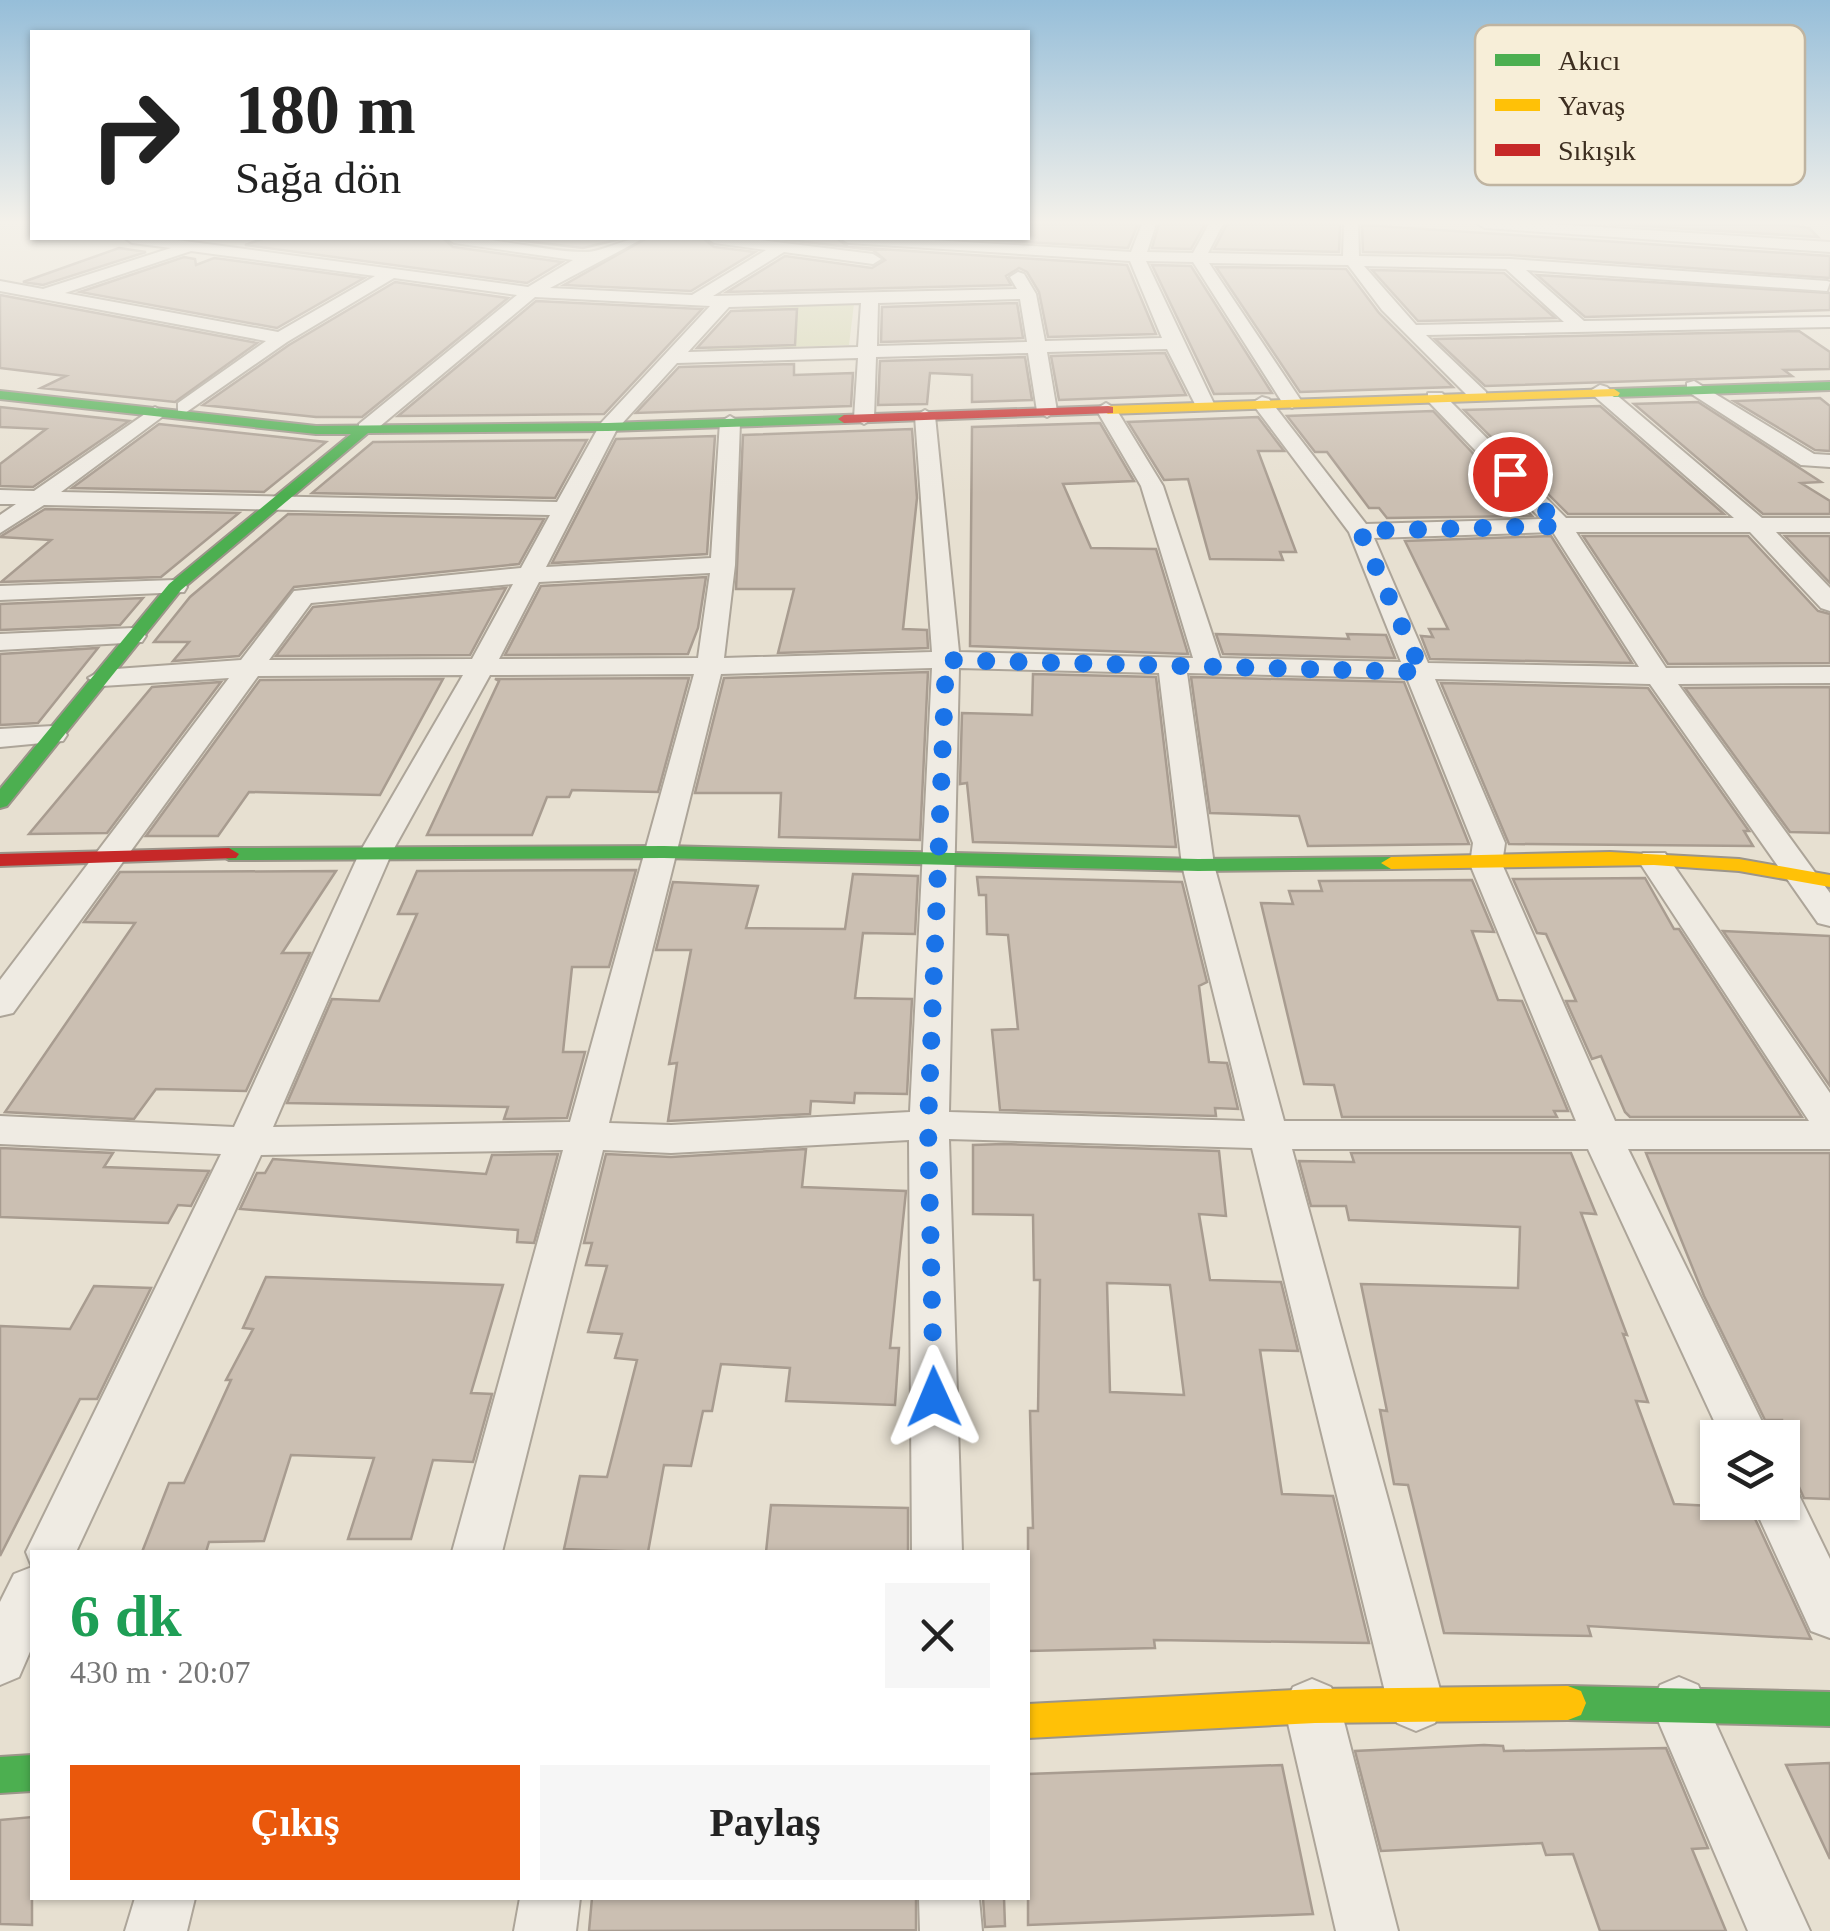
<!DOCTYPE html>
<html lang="tr">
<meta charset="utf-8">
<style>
body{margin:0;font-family:Georgia,serif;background:#f6f6f6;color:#222;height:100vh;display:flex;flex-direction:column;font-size:38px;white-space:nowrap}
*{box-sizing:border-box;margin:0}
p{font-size:32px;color:#767676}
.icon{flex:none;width:55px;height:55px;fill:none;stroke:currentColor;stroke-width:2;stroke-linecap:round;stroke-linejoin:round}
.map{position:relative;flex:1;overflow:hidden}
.side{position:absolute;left:30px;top:1550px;width:1000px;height:350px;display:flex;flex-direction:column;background:#fff;border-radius:0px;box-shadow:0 2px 8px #0004}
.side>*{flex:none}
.hud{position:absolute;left:30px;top:30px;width:1000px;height:210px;border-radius:0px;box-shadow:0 2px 8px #0004;background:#fff;color:#222;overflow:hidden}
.buttons{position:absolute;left:1700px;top:1420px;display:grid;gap:20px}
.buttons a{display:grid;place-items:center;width:100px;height:100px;border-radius:0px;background:#fff;box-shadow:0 2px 8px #0004;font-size:50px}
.pin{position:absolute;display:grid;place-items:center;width:85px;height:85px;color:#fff;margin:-42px;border:5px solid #fff;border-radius:50%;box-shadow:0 2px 10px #0007}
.me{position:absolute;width:110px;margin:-55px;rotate:359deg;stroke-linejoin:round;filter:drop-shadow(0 0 8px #0008)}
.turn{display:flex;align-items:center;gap:35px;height:210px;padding:0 40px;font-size:45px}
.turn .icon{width:130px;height:130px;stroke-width:2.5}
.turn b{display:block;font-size:70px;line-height:85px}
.round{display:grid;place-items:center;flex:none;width:105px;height:105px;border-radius:0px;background:#f6f6f6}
.head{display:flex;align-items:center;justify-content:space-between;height:170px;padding:0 40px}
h1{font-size:60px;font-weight:700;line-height:75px;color:#1e9e55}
.action{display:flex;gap:20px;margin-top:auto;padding:20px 40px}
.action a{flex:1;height:115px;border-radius:0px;background:#ea580c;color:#fff;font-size:40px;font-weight:700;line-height:115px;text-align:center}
.action a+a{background:#f6f6f6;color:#222}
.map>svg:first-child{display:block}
.green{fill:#d6d7b3}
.building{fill:#cbbfb2;stroke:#a89c90;stroke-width:2.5;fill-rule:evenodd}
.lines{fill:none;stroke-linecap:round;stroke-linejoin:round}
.street-casing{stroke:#ada599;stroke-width:4}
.fast-casing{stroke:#9c958a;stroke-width:4}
.slow-casing{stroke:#9c958a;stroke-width:4}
.jam-casing{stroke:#9c958a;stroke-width:4}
.street{fill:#efebe3;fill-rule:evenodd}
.fast{fill:#4caf50;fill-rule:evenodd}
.slow{fill:#ffc107;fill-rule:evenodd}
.jam{fill:#c62828;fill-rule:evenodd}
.route{stroke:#1a73e8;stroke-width:18;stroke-dasharray:0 32.4}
.key{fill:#f7eed8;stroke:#bfb4a1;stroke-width:2.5}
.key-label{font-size:28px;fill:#3d2e20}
</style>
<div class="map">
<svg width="1830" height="1931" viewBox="0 0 1830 1931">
<rect width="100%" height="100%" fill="#e7e0d1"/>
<path class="green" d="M854 304 849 345 707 350 744 307Z"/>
<path class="building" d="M1028 224H1138L1128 248 954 238H1028Z
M1159 224H1205L1191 249 1152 248Z
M1227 224H1340L1339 252 1214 249Z
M1610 224 1789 225 1809 228 1818 237Z
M1362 225 1830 256V278L1510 255 1363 252Z
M265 238H443L453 247 562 262 527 283 245 245Z
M500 238H624L583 248Z
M647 238 704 239 714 247 755 252 691 291 564 285Z
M771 238H837L848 247 1127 265 1156 334 1048 337 1039 292 1027 272 1019 268 1006 276 1011 285 727 292 785 256 872 268 885 260 873 250Z
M119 248 146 252 43 285 23 282Z
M184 257 195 259 196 265 214 258 364 278 277 328 80 292Z
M1152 265 1191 266 1272 393 1214 394Z
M1216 267 1346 269 1379 313 1453 387 1300 392Z
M1372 270 1504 273 1555 318 1418 321Z
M1537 275 1830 293V310L1585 317Z
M395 282 508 298 362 417H316L203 405 289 345Z
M0 295 257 343 175 402 41 388 66 376 0 368Z
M536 301 702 309 604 414 398 416Z
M1017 303 1023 338 881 342 882 307Z
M797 309 795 345 697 348 731 311Z
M1799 331 1830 352V369L1784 370 1792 376 1485 386 1435 339Z
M1165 353 1186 395 1059 400 1051 356Z
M1025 357 1032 400 972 402V375L930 373 927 404 878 405 880 361Z
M794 364V375L853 373 851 406 636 413 679 367Z
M1820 398 1830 406V451L1815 450 1734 401Z
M1698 402 1821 482 1801 483 1830 501V514H1763L1634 404Z
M1600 406 1724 514H1568L1464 410Z
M0 407 129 421 33 487 0 486V464L46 429 0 427Z
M1433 411 1532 516 1387 518 1379 508H1369L1327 452H1315L1287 416Z
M1258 417 1284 451H1258L1296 552H1280L1283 560 1210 559 1188 479 1164 480 1128 422Z
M1100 423 1134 481 1063 484 1091 548 1156 549 1188 654 970 646 972 427Z
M159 424 326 442 264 492 72 488Z
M912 429 917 498 903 629 927 630 928 648 778 653 794 589H736L743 435Z
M715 436 707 554 552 563 616 439Z
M587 440 555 498 312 493 373 442Z
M45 509 239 513 161 577 1 582 51 540 0 537Z
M288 514 544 519 519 564 294 587 239 656 173 661 189 642H154L190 597Z
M1551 536 1632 663 1430 659 1421 636 1433 637 1429 629H1448L1405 541Z
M1583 536H1748L1818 611 1830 614V663L1668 664Z
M1785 536H1830V583Z
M706 577 698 628 688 654 505 655 541 586Z
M506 588 470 655 276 656 313 607Z
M143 598 120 625 0 630V604Z
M1216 634 1349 639 1347 634 1386 635 1395 658 1223 654Z
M98 648 38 723 0 725V654Z
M928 672 920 840 779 837 781 793H695L724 678Z
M1033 674 1156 677 1176 847 973 842 967 783 960 784 962 713 1032 715Z
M1191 677 1404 682 1469 844 1308 846 1299 816 1210 813Z
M689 678 658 792 572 790 569 797H547L532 835H427L499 681 495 679Z
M443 679 380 795 249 792 218 836H146L260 680Z
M221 682 107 833 29 834 152 687Z
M1441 683 1648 688 1749 831H1744L1753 846 1509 844Z
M1830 687V833L1790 832 1685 688Z
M636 870 609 967H572L563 1052H585L567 1118 504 1119 508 1107 287 1103 332 999 379 1001 417 914H398L417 871Z
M336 871 282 953H310L246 1091 156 1089 134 1119 5 1112 135 923 84 922 120 872Z
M853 874 918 876 915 934 863 933 855 998 912 999 907 1094 855 1093 854 1103 811 1101 810 1114 668 1121 677 1063 669 1064 691 950H656L673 882 758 886 746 928 845 929Z
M977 877 1182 882 1207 982 1199 986 1209 1062 1227 1063 1238 1109 1215 1108 1216 1116 1000 1110 992 1030 1018 1029 1008 935 987 934 986 895H979Z
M1645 878 1674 929H1679L1802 1117H1630L1625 1112 1601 1056 1592 1059 1566 1001H1576L1546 934 1537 933 1513 879Z
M1472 880 1494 932 1472 931 1498 1000 1522 1001 1568 1111H1554L1557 1117H1342L1334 1085 1304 1084 1261 903 1293 904 1289 891H1322L1319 881Z
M1723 931 1830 936V1086Z
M1004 1144 1219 1151 1226 1216 1199 1214 1210 1280 1281 1282 1298 1351 1260 1350 1282 1494 1333 1496 1369 1643 1154 1640 1155 1648 1028 1651V1528H1033L1030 1411H1038L1040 1280H1034L1033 1215 973 1214V1145ZM1107 1283 1170 1285 1184 1395 1110 1392Z
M0 1148 113 1153 104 1167 209 1171 191 1206 178 1205 168 1223 0 1217Z
M806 1149 802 1187 906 1191 890 1348H899L895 1405 786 1401 790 1368 721 1364 712 1411H703L691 1466 664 1465 648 1552 564 1549 580 1476 607 1477 637 1360 615 1358 622 1334 588 1332 607 1266 586 1265 592 1243H584L606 1154 671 1157Z
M1351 1153H1571L1596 1214 1581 1213 1627 1335 1623 1334 1648 1402 1636 1401 1674 1504 1750 1508 1811 1639 1588 1626 1591 1636 1444 1633 1408 1485 1394 1484 1380 1410 1387 1411 1361 1284 1518 1288 1520 1227 1349 1220 1346 1206H1311L1299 1161 1354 1162Z
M1646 1153H1830V1499L1804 1498 1798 1485 1788 1480 1782 1467V1420H1765L1704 1296Z
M558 1154 534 1243 517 1242 518 1230 240 1209 257 1173H265L273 1159 486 1174 492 1155Z
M266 1277 503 1285 471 1393 492 1394 473 1462 433 1460 411 1539H348L374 1458 291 1455 264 1541 209 1542 206 1552H142L169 1483H184L231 1380H226L253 1329 243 1328Z
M94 1286 151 1288 97 1399H80L0 1556V1326L70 1329Z
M771 1505 908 1508V1552H766Z
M1484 1745 1503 1746 1504 1751 1666 1748 1708 1848 1692 1849 1726 1931H1600L1573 1854 1546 1855 1542 1843 1381 1851 1355 1751Z
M1830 1763V1859L1786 1765Z
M1282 1765 1313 1914 1028 1925V1774Z
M32 1817V1925L0 1924V1820Z
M592 1898H916V1930L589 1931Z
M983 1898H1004L1005 1926 985 1927Z"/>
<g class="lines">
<defs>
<path id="street" d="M1142 224H1156L1147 252 1193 253 1209 224H1223L1208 253 1343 256 1344 224H1358L1359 256 1510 259 1827 281 1830 282 1827 291 1526 270 1584 321 1830 317V327L1426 335 1486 392V400H1472L1382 310 1348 265 1209 263 1302 402 1292 408 1282 402 1193 262 1146 261 1215 406 1212 410H1198L1167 349 1047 352 1057 411 1047 417 1037 411 1028 353 876 357 874 418 864 424 854 418 858 358 677 363 617 429 546 567 711 558 720 422 730 416 740 422 735 565 724 658 932 652 915 416 925 410 935 416 959 652 1193 658 1141 486 1096 409 1106 403 1116 409 1163 486 1220 658 1401 662 1349 532 1252 403 1262 397 1269 399 1366 524 1541 519 1428 401V393H1442L1566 518H1734L1593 395 1590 391 1600 385 1607 387 1762 518H1830V532H1776L1830 588V611L1821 608 1750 532H1576L1666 668 1830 667V683L1678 684 1830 893V926L1818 923 1650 684 1435 679 1505 843 1502 864 1615 1121H1809L1638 860 1643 853H1665L1830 1093V1149H1628L1770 1438H1722L1588 1149H1292L1444 1704 1435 1723 1416 1731 1397 1723 1388 1704 1252 1148 949 1139 962 1552H912L909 1140 671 1153 603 1150 502 1552H452L563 1150 261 1155 76 1552H32V1567L26 1552 221 1154 0 1144V1116L234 1127 360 852 463 675 258 676 13 1013 0 1016V980L229 678 102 686 88 678 102 670 241 660 294 591 521 568 550 515 44 505 0 533V515L16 504H0V490L34 491 155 407 165 413 162 417 61 492 557 502 601 423 710 306 535 297 373 432H359V424L517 295 394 278 287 342 185 413 178 411V403L266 341 0 291V281L43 289 171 248 132 243 125 238H162L528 287 573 260 454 243 446 238C492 235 537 251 583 252 603 253 622 238 644 238L550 288 692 295 766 250 714 243 707 238H745L873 254 881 259 873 264 784 252 713 296 1017 289 1010 277 1018 272 1024 274 1036 294 1045 341 1162 338 1130 261 848 243 840 238H900L1131 252ZM191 251 375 276 278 332 65 293ZM1364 266 1506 269 1564 322 1416 325ZM1020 299 1027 342 877 346 878 303ZM861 303 858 347 688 352 729 307ZM1553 532 1639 667 1428 663 1374 538ZM710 573 698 658 499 659 539 582ZM513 584 472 659 269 660 311 603ZM932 668 910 1112 671 1125 609 1123 721 674ZM959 668 1159 673 1182 865 1245 1121 949 1112ZM1187 673 1407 678 1473 843 1470 864 1576 1121H1284L1214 865ZM694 674 570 1122 273 1127 392 852 490 675Z
M1478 224H1552L1830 242V252L1485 228Z
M1694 381 1814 454 1830 455V467L1801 465 1687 391V383Z
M175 580 184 582 187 587 184 592 0 600V586Z
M133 628 146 636 142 642 0 650V634Z
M53 726 63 729 67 735 63 741 0 747V729Z
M1782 1482 1795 1487 1830 1559V1638L1811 1631 1752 1502H1782Z
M32 1567V1647L19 1677 0 1685V1602L14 1574Z
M1679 1677 1698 1685 1810 1931H1748L1651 1704 1660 1685Z
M1312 1679 1331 1687 1340 1706 1398 1931H1336L1284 1706 1293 1687Z
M135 1898H195L187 1931H125Z
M520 1898H580L576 1931H514Z
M919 1898H979L982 1931H920Z"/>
<path id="fast" d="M1830 382V390L1614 397 1608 393 1614 389Z
M0 391 316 426 608 423 844 415 850 419 844 423 608 431 368 433 181 590 7 806 0 808V789L169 584 351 434H316L0 399Z
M664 846 1198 859 1391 857 1401 863 1391 869 1198 871 664 858 229 860 219 854 229 848Z
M1568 1686 1830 1692V1726L1568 1720 1555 1715 1550 1703 1555 1691Z
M32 1755V1791L0 1793V1757Z"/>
<path id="slow" d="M1614 389 1620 393 1618 396 1108 414 1102 410 1108 406Z
M1610 852 1739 859 1830 875V887L1739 871 1654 865 1391 869 1381 863 1391 857Z
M1568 1686 1581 1691 1586 1703 1581 1715 1568 1720 1315 1723 1028 1738V1704L1315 1689Z"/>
<path id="jam" d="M1108 406 1113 407V413L844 423 838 419 844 415Z
M229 848 239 854 236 858 0 866V854Z"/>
</defs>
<use href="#street" class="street-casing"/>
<use href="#fast" class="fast-casing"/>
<use href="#slow" class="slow-casing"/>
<use href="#jam" class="jam-casing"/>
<use href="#street" class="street"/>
<use href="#fast" class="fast"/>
<use href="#slow" class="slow"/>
<use href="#jam" class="jam"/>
</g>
<linearGradient id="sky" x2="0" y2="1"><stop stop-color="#96bed9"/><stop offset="0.45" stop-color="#f4f1ea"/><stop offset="1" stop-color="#f4f1ea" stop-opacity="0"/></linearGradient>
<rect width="1830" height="494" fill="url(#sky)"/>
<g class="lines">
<path class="route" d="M934 1397 928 1125 946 660 1422 672 1360 531 1560 526 1510 474"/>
</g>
<rect x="1475" y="25" width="330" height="160" rx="15" class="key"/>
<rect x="1495" y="54" width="45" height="12" fill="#4caf50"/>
<rect x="1495" y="99" width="45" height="12" fill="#ffc107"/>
<rect x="1495" y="144" width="45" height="12" fill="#c62828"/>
<g class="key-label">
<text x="1558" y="70">Akıcı</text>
<text x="1558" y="115">Yavaş</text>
<text x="1558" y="160">Sıkışık</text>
</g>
</svg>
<div class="buttons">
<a><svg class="icon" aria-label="layers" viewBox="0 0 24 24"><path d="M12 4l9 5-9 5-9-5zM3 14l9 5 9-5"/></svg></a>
</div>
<div class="pin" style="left:1510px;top:474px;background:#d93025"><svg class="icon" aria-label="arrive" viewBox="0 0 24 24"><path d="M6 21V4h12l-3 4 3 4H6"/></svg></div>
<svg class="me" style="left:934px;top:1397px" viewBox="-20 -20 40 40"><path d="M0-17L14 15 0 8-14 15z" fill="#1a73e8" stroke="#fff" stroke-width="4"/></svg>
<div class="hud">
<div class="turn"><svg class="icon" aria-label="right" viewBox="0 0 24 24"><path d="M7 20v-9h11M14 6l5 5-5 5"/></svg><div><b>180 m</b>Sağa dön</div></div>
</div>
<section class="side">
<div class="head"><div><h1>6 dk</h1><p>430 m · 20:07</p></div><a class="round"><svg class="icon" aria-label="close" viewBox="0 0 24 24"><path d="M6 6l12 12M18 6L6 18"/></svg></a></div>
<div class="action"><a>Çıkış</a><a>Paylaş</a></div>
</section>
</div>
